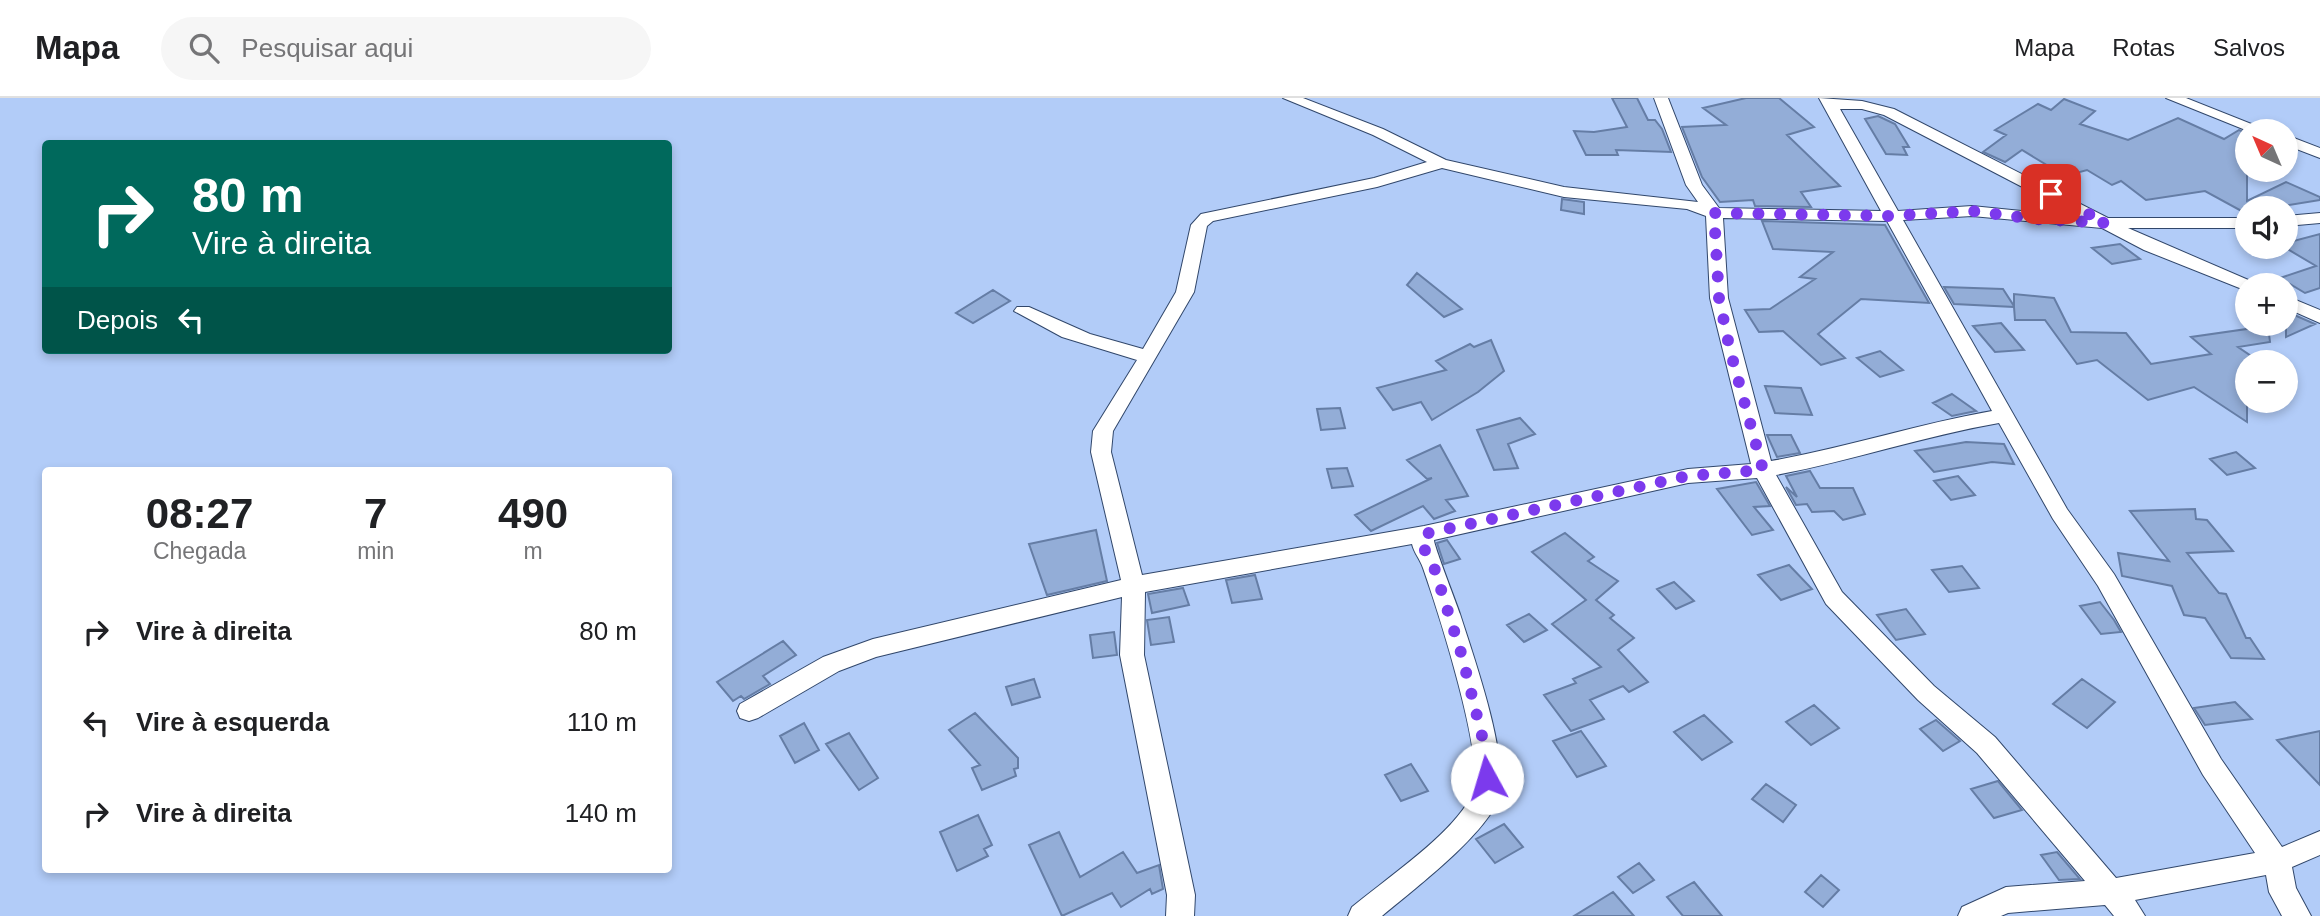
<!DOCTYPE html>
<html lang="pt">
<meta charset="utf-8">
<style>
body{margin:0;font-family:Arial,sans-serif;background:#f6f6f6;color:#202124;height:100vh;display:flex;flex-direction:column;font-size:26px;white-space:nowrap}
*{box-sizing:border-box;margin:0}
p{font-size:23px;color:#757577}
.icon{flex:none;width:38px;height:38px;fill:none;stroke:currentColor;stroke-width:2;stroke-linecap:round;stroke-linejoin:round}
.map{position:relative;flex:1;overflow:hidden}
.panel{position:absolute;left:42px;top:369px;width:630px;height:406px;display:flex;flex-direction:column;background:#fff;border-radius:7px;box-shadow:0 4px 10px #0003}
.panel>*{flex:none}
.hud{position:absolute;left:42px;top:42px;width:630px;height:214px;border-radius:7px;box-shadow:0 4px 10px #0003;background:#00695c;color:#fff;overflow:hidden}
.needle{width:46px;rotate:316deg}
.fabs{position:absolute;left:2235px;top:21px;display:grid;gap:14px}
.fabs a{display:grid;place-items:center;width:63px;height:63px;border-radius:50%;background:#fff;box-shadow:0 4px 10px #0003;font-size:35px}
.pin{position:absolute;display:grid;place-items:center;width:60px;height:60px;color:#fff;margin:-30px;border-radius:14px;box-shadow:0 4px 10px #0006}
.me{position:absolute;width:77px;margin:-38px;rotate:354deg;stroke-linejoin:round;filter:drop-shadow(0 0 5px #0008)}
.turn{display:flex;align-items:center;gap:24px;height:147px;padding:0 35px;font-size:32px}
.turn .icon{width:91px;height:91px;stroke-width:2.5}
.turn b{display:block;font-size:49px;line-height:60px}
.then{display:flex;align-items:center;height:66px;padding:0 35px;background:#0003;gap:14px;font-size:26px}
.eta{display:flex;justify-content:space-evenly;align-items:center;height:119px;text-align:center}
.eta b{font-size:42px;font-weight:700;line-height:49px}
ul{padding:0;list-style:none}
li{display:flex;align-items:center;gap:21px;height:91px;padding:0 35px}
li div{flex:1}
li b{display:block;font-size:26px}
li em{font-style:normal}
header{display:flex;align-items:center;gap:42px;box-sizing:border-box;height:98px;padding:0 35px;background:#fff;border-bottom:2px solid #e0e0e0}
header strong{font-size:33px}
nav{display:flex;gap:38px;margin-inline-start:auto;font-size:24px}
.search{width:490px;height:63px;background:#f6f6f6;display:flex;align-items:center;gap:18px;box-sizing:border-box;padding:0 24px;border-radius:38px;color:#757577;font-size:26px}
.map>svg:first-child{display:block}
.building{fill:#93add7;stroke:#657da5;stroke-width:2}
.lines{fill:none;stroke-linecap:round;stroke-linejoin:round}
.minor-casing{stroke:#31476b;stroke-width:2}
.minor{fill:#fff;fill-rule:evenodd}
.route{stroke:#7c3aed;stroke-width:12;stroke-dasharray:0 21.6}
</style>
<header>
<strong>Mapa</strong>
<div class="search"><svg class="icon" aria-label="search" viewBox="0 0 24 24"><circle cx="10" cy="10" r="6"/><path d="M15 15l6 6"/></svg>Pesquisar aqui</div>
<nav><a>Mapa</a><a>Rotas</a><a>Salvos</a></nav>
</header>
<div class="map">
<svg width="2320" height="818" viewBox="0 0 2320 818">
<rect width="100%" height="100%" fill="#b2ccf8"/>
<path class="building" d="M1612 0H1637L1648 22H1655L1662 31 1671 54 1616 52 1618 57H1586L1574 33 1594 34 1627 29Z
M1746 0H1779L1814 29 1787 37 1840 88 1801 94 1811 109 1755 108 1753 102 1720 104 1702 79 1682 29 1726 27 1703 10Z
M2064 1 2095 13 2080 26 2128 42 2178 20 2224 41 2239 32 2247 35V103L2286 84 2320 99V102L2270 110H2247V116L2205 93 2146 102 2121 83 2112 87 2087 72 2065 78 2022 52 2005 64 1983 54 2006 37 1995 32 2038 6 2051 12Z
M1878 18 1895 26 1909 49H1903L1907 57 1886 56 1865 21Z
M1562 101 1584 104V116L1561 112Z
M1762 123 1885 127 1929 205 1861 201 1818 236 1845 260 1821 267 1783 233 1759 234 1745 212 1770 211 1815 181 1800 179 1833 154 1773 151Z
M2320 136V190L2305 195 2280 180 2316 168 2284 149 2286 145Z
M2120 146 2140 161 2112 166 2092 150Z
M1417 175 1462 211 1444 219 1407 187Z
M1944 189 2003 191 2014 208V196L2054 200 2071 234 2126 235 2151 266 2211 256 2191 239 2268 228 2270 244 2238 249 2260 264H2247V324L2194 289 2148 302 2097 262 2077 266 2045 222H2015L2014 209 1954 206Z
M993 192 1010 203 973 225 956 215Z
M2292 216 2315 226 2286 239V218Z
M2001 225 2024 252 1995 254 1973 228Z
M1491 242 1504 273 1478 294 1432 322 1421 304 1393 312 1377 290 1446 272 1436 263 1470 246 1474 249Z
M1880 253 1903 272 1880 279 1857 260Z
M1765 288 1801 290 1812 317 1775 315Z
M1952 296 1976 313 1952 318 1933 305Z
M1340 310 1345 330 1321 332 1317 311Z
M1520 320 1535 336 1508 346 1518 370 1494 372 1477 332Z
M1767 337H1791L1800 355 1777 359Z
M1966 344 2004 346 2014 366 1992 364 1934 374 1915 353Z
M1440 347 1468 398 1446 402 1455 413 1434 421 1423 408 1371 433 1355 417 1432 380 1427 381 1407 362Z
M2236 354 2255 370 2227 377 2210 361Z
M1347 370 1353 388 1332 390 1327 371Z
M1810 373 1820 390H1853L1865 416 1843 422 1834 413 1812 414 1807 406 1796 407 1786 389 1797 399 1786 378Z
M1958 378 1975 397 1951 402 1934 383Z
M1756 384 1770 408 1754 409 1773 432 1752 437 1717 391Z
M2195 411 2196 421 2207 422 2233 453 2187 455 2219 495 2226 496 2246 540H2250L2264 561 2231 560 2205 520 2184 517 2172 488 2122 478 2118 455 2169 463 2130 413Z
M1096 432 1107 483 1047 497 1029 446Z
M1565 435 1594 459 1588 463 1618 483 1596 502 1614 517 1610 520 1634 540 1618 552 1648 584 1629 594 1623 588 1590 602 1604 621 1571 633 1544 597 1576 585 1573 581 1601 569 1552 526 1586 502 1532 454Z
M1447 442 1460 461 1444 466 1437 445Z
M1789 467 1812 491 1781 502 1758 477Z
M1962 468 1979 490 1949 494 1932 472Z
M1255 477 1262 501 1232 505 1226 482Z
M1674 484 1694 503 1676 511 1657 491Z
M1183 490 1189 507 1152 515 1148 496Z
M2100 504 2114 522 2121 534 2101 536 2080 508Z
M1906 511 1925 536 1896 542 1877 517Z
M1529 516 1547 532 1524 544 1507 527Z
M1169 519 1174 544 1151 547 1147 522Z
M1114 534 1117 557 1093 560 1090 537Z
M783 543 796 557 763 578 770 586 744 601 741 598 733 603 717 584Z
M1034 581 1040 599 1012 607 1006 589Z
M2082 581 2115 604 2087 630 2053 606Z
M2235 604 2252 621 2205 627 2194 610Z
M1814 607 1839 630 1811 647 1786 624Z
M975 615 1018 660V670L1014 671 1016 678 982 692 972 670 980 667 949 632Z
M1704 617 1732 644 1702 662 1674 634Z
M1936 622 1960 643 1943 653 1920 631Z
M804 625 819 652 795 665 780 638Z
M1581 633 1606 668 1577 679 1553 643Z
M2320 633V687L2277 642Z
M849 635 878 680 859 692 826 646Z
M1411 666 1428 693 1401 703 1385 677Z
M1998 683 2022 712 1994 720 1971 691Z
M1766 686 1796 707 1783 724 1752 701Z
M978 717 992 747 984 751 988 758 957 773 940 734Z
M1504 726 1523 749 1495 765 1476 741Z
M1059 734 1080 779 1123 754 1137 775 1159 767 1163 791 1152 796 1150 791 1121 809 1112 795 1062 818 1029 747Z
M2057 754 2080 781 2059 782 2041 757Z
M1639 765 1654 782 1633 795 1618 779Z
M1821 777 1839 792 1823 809 1805 794Z
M1694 784 1722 818H1683L1667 799Z
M1613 794 1634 818H1574Z"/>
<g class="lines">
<defs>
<path id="minor" d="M1283 0H1303L1383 31 1446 62 1564 89 1698 104 1686 87 1654 0H1668L1702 87 1719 110 1881 113 1819 0 1862 3 1894 11 2108 120H2247V130H2128L2253 184 2255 187H2247V193L2144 152 2102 130 1972 118 1903 122 2067 411 2114 476 2221 661 2282 749 2320 733V757L2292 769 2296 790 2311 818H2282L2269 794 2266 777 2135 802 2145 818H2114L2105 807 2008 815 2001 818H1958L1962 809 2006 789 2085 783 1977 655 1918 602 1826 506 1757 380 1688 385 1434 442C1434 448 1456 504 1460 516 1473 557 1511 663 1498 702 1484 738 1413 792 1382 818H1348L1352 809C1387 780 1453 736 1472 697 1488 666 1436 507 1423 470 1420 461 1414 455 1412 446L1145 494 1144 557 1195 797 1194 818H1166L1167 797 1120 557 1122 499 876 559 839 573 758 620 749 623 740 620 737 613 740 606 823 559 873 541 1121 482 1091 354 1093 333 1137 262 1062 239 1014 213 1017 209H1029L1090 236 1143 251 1176 194 1191 127 1201 116 1374 80 1427 64 1373 37ZM1840 11H1862L1884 17 2080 119 1972 108 1898 113ZM1442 70 1564 99 1687 111 1706 118 1710 200 1751 366 1688 371 1424 428 1142 477 1111 354 1113 333 1194 194 1207 128 1213 123 1377 89ZM1723 120 1887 123 1992 313C1917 326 1846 350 1771 363L1728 200ZM1999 325 2053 421 2098 488 2203 677 2255 755 2116 780 1995 639 1934 588 1842 494 1776 377C1851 363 1924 338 1999 325Z
M2166 0H2186L2269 33H2248Z
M2286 37 2320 50V60L2286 47Z
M2320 115V125L2286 128V118Z
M2286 198 2320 212V225L2286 210Z"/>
</defs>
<use href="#minor" class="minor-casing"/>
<use href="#minor" class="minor"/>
</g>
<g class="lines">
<path class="route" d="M1487 680 1488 662 1462 558 1433 466 1423 449 1424 436 1688 378 1763 372 1730 252 1719 200 1714 115 1891 118 1972 113 2036 121 2106 125 2051 96"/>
</g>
</svg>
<div class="fabs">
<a><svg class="needle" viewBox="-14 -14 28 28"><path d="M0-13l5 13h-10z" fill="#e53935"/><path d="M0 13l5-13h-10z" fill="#757577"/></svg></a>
<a><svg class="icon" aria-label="sound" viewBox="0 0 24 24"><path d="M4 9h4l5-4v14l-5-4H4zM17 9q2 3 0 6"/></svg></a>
<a>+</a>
<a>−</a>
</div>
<div class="pin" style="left:2051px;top:96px;background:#d93025"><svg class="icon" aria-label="arrive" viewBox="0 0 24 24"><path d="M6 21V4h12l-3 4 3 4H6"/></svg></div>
<svg class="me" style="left:1487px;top:680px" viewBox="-20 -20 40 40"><circle r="19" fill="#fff"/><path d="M0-13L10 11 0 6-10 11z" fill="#7c3aed"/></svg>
<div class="hud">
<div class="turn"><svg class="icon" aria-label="right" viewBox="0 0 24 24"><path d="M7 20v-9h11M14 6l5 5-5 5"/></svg><div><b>80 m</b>Vire à direita</div></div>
<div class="then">Depois<svg class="icon" aria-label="left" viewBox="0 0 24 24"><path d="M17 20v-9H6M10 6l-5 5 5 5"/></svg></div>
</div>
<section class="panel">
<div class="eta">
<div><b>08:27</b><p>Chegada</p></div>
<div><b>7</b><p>min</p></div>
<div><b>490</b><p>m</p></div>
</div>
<ul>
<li><svg class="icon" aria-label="right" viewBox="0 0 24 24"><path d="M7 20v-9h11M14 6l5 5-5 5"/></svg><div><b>Vire à direita</b></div><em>80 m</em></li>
<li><svg class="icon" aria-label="left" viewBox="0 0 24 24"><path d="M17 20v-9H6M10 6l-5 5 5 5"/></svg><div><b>Vire à esquerda</b></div><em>110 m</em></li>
<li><svg class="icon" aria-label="right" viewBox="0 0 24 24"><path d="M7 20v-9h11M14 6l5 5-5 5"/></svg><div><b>Vire à direita</b></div><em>140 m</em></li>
</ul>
</section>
</div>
